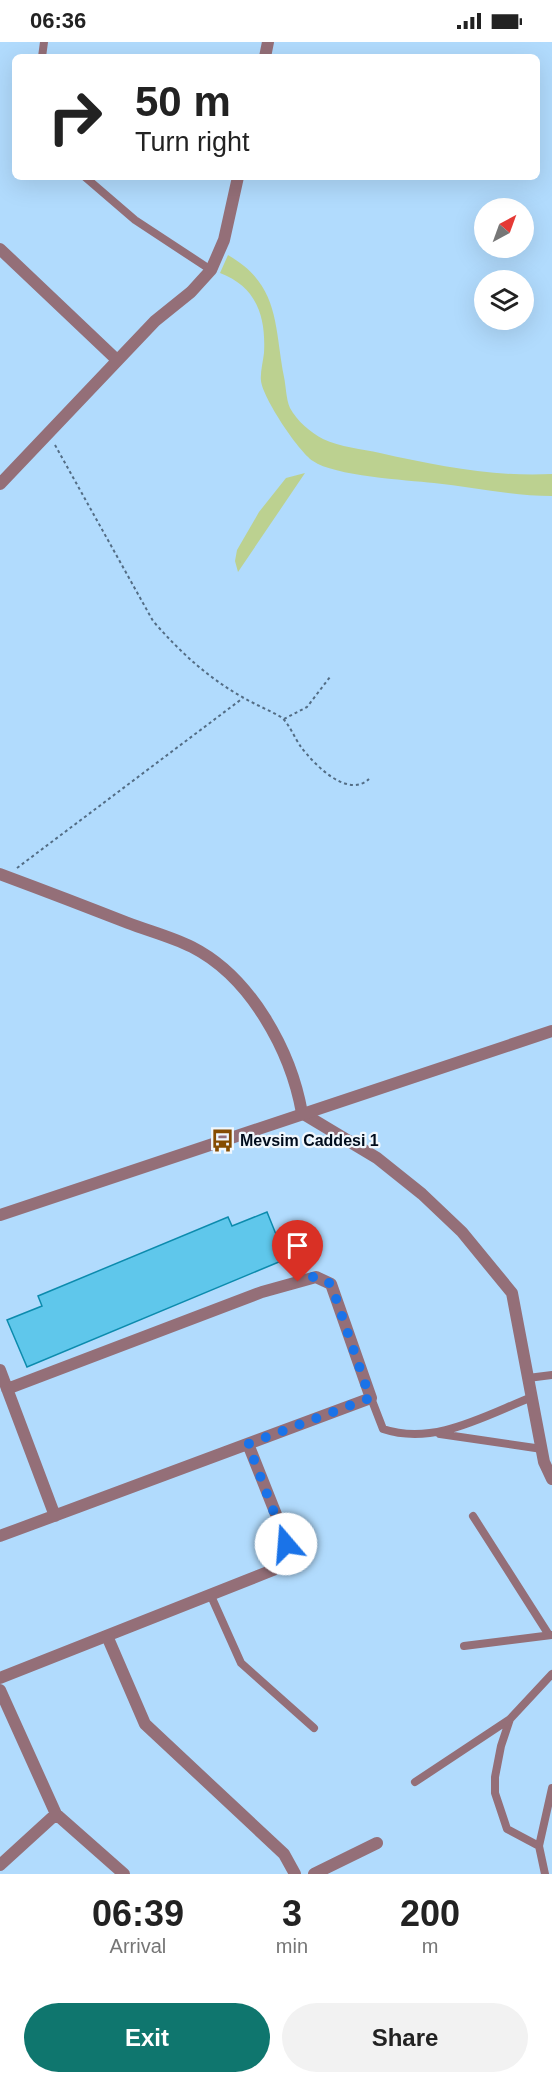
<!DOCTYPE html>
<style>
body{margin:0;font-family:Helvetica,sans-serif;background:#f2f2f2;color:#222;height:100vh;display:flex;flex-direction:column;font-size:22px;white-space:nowrap}
*{box-sizing:border-box;margin:0}
p{font-size:20px;color:#767676}
.icon{flex:none;width:33px;height:33px;fill:none;stroke:currentColor;stroke-width:2;stroke-linecap:round;stroke-linejoin:round}
.map{position:relative;height:1832px;overflow:hidden}
.details{display:flex;flex-direction:column;background:#fff;flex:1}
.details>*{flex:none}
.hud{position:absolute;left:12px;top:12px;width:528px;height:126px;border-radius:9px;box-shadow:0 6px 24px #0002;background:#fff;color:#222;overflow:hidden}
.needle{width:39px;rotate:41deg}
.controls{position:absolute;left:474px;top:156px;display:grid;gap:12px}
.controls a{display:grid;place-items:center;width:60px;height:60px;border-radius:50%;background:#fff;box-shadow:0 6px 24px #0002;font-size:30px}
.pin{position:absolute;display:grid;place-items:center;width:51px;height:51px;color:#fff;margin:-62px -26px;border-radius:50% 50% 50% 0;rotate:-45deg;box-shadow:0 0 6px #0007}
.pin .icon{rotate:45deg}
.me{position:absolute;width:66px;margin:-33px;rotate:342deg;stroke-linejoin:round;filter:drop-shadow(0 0 4px #0008)}
.turn{display:flex;align-items:center;gap:21px;height:126px;padding:0 24px;font-size:27px}
.turn .icon{width:78px;height:78px;stroke-width:2.5}
.turn b{display:block;font-size:42px;line-height:51px}
.eta{display:flex;justify-content:space-evenly;align-items:center;height:102px;text-align:center}
.eta b{font-size:36px;font-weight:700;line-height:42px}
.action{display:flex;gap:12px;margin-top:auto;padding:12px 24px}
.action a{flex:1;height:69px;border-radius:36px;background:#0f766e;color:#fff;font-size:24px;font-weight:700;line-height:69px;text-align:center}
.action a+a{background:#f2f2f2;color:#222}
.status{display:flex;justify-content:space-between;align-items:center;height:42px;padding:0 30px;background:#fff;direction:ltr}
.status svg{height:16px;fill:currentColor}
.map>svg:first-child{display:block}
.green{fill:#bcd190}
.building{fill:#5fc7eb;stroke:#0c8bad;stroke-width:1.5}
.lines{fill:none;stroke-linecap:round;stroke-linejoin:round}
.path{stroke:#536d85;stroke-width:2;stroke-dasharray:3 3;stroke-linecap:butt}
.service{stroke:#946f78;stroke-width:8}
.minor{stroke:#946f78;stroke-width:12}
.tertiary{stroke:#946f78;stroke-width:12}
.route{stroke:#1a73e8;stroke-width:10;stroke-dasharray:0 18}
.labels{text-anchor:middle;dominant-baseline:central;stroke-width:4.5;stroke-linejoin:round;paint-order:stroke}
.poi-label{font-size:16px;font-weight:bold;fill:#000c1c;stroke:#f0f7fd;text-anchor:start}
</style>
<div class="status"><b>06:36</b><svg viewBox="0 0 49 12"><path d="M0 12V9h3v3zM5 12V6h3v6zM10 12V3h3v9zM15 12V0h3v12zM26 1h20v11H26zM47 4h2v5h-2z"/></svg></div>
<div class="map">
<svg width="552" height="1832" viewBox="0 0 552 1832">
<rect width="100%" height="100%" fill="#b1dbfd"/>
<path class="green" d="M228 213C280 243 274 283 284 335 286 344 286 357 290 366 297 379 310 390 323 397 340 405 362 407 380 411 438 424 493 435 552 432V454C512 454 473 445 434 441 406 438 334 434 313 419 298 409 263 356 261 339 260 331 263 320 264 311 266 275 257 245 220 231Z
M305 431 238 530 235 519 237 508 259 470 286 436Z"/>
<path class="building" d="M267 1170 286 1217 27 1325 7 1278 42 1264 38 1254 228 1175 232 1184Z"/>
<g class="lines">
<path class="path" d="M55 403 153 579C180 610 208 636 244 656 256 663 269 668 281 675 289 681 295 697 301 705 314 722 347 757 369 737
M284 677 307 665 330 635
M17 826 243 656"/>
<path class="service" d="M42 15 44 0
M85 135 135 178 211 228
M528 1336 552 1333
M371 1356 383 1387C434 1404 484 1374 532 1355
M440 1392 542 1407
M473 1474 549 1593
M211 1554 241 1621 314 1686
M464 1604 552 1593
M510 1677 501 1704 495 1735V1751L507 1787 539 1804 545 1832
M415 1740 510 1677 552 1632
M539 1804 552 1746"/>
<path class="minor" d="M265 15 268 0
M0 207 117 318
M0 442 155 279 191 250 211 228 224 198 238 135
M0 832C43 848 85 864 128 881 149 889 172 895 192 905 251 935 291 1009 302 1071L377 1116 422 1152 462 1190 512 1251 544 1420 552 1437
M0 1328 55 1474
M0 1494 371 1356 331 1242 316 1235 262 1250 7 1347
M107 1594 145 1682 284 1812 295 1832
M0 1636 273 1528 283 1515 285 1495 248 1402
M0 1648 56 1772 124 1832
M0 1823 56 1772
M314 1832 377 1801"/>
<path class="tertiary" d="M0 1173 552 989"/>
</g>
<g class="lines">
<path class="route" d="M286 1502 248 1402 370 1356 331 1242 316 1234 298 1240"/>
</g>
<defs>
<symbol id="bus-bare" viewBox="-9 -9 18 18"><path d="M-5-6H5V4H4V6H2V4H-2V6H-4V4H-5ZM-3.5-4V0h7V-4ZM-3.5 1.2v1.5H-2V1.2ZM2 1.2v1.5H3.5V1.2Z" fill="#854c00" stroke="#f0f7fd" stroke-width="2.5" paint-order="stroke"/></symbol>
</defs>
<g fill-rule="evenodd">
<use href="#bus-bare" x="206" y="1082" width="33" height="33"/>
</g>
<g class="labels">
<g class="poi-label">
<text x="240" y="1098">Mevsim Caddesi 1</text>
</g>
</g>
</svg>
<div class="controls">
<a><svg class="needle" viewBox="-14 -14 28 28"><path d="M0-13l5 13h-10z" fill="#e53935"/><path d="M0 13l5-13h-10z" fill="#767676"/></svg></a>
<a><svg class="icon" aria-label="layers" viewBox="0 0 24 24"><path d="M12 4l9 5-9 5-9-5zM3 14l9 5 9-5"/></svg></a>
</div>
<div class="pin" style="left:298px;top:1240px;background:#d93025"><svg class="icon" aria-label="arrive" viewBox="0 0 24 24"><path d="M6 21V4h12l-3 4 3 4H6"/></svg></div>
<svg class="me" style="left:286px;top:1502px" viewBox="-20 -20 40 40"><circle r="19" fill="#fff"/><path d="M0-13L10 11 0 6-10 11z" fill="#1a73e8"/></svg>
<div class="hud">
<div class="turn"><svg class="icon" aria-label="right" viewBox="0 0 24 24"><path d="M7 20v-9h11M14 6l5 5-5 5"/></svg><div><b>50 m</b>Turn right</div></div>
</div>
</div>
<section class="details">
<div class="eta">
<div><b>06:39</b><p>Arrival</p></div>
<div><b>3</b><p>min</p></div>
<div><b>200</b><p>m</p></div>
</div>
<div class="action"><a>Exit</a><a>Share</a></div>
</section>
